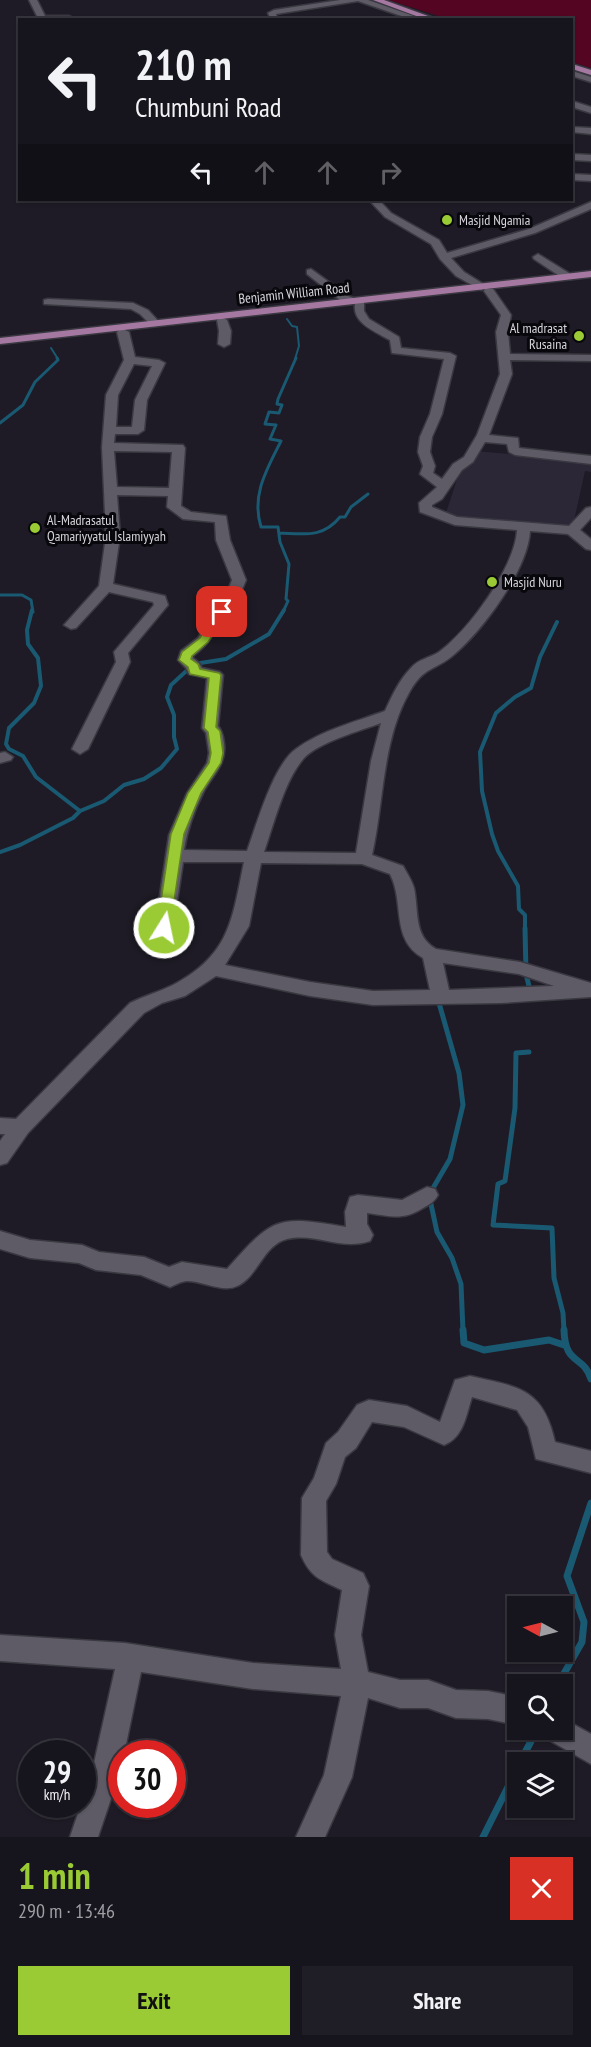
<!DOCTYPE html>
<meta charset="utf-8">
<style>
body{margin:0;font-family:"PT Sans Narrow",sans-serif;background:#1f1d25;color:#f1f3f6;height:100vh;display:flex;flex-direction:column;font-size:22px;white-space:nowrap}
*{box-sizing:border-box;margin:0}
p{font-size:20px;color:#9e9ea3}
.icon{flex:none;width:33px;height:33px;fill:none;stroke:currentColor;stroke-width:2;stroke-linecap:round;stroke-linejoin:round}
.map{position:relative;height:1837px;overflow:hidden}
.details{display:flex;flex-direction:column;background:#16141c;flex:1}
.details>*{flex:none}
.guide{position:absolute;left:18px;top:18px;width:555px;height:183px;border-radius:0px;box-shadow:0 2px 4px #0004,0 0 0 2px #35333b;background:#16141c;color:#f1f3f6;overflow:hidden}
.needle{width:39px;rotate:277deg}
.tools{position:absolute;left:507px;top:1596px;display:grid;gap:12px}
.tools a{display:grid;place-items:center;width:66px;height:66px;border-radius:0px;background:#16141c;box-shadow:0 2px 4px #0004,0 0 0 2px #35333b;font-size:30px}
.speed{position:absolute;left:18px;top:1740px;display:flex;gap:12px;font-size:30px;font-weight:700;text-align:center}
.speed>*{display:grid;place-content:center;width:78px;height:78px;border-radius:50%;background:#16141c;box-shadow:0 2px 4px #0004,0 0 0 2px #35333b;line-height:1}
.speed small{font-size:15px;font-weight:400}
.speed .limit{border:9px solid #d22;background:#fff;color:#111}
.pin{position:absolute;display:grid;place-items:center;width:51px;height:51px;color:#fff;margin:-26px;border-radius:12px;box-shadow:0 3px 9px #0006}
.me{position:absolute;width:66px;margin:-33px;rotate:10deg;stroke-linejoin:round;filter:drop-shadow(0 0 4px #0008)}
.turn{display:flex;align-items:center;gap:21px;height:126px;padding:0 18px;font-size:27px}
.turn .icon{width:78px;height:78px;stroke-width:2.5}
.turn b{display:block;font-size:42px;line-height:51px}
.lanes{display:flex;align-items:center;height:57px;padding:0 18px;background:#0003;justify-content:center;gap:30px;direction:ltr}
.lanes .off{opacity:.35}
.round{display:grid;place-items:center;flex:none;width:63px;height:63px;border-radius:0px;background:#1f1d25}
.head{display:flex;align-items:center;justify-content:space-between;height:102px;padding:0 18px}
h1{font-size:36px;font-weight:600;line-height:45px;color:#9acb34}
.action{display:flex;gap:12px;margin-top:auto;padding:12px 18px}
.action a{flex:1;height:69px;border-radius:0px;background:#9acb34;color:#111;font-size:24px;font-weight:600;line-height:69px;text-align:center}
.action a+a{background:#1f1d25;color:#f1f3f6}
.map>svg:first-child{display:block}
.built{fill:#2b2736}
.green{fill:#540522}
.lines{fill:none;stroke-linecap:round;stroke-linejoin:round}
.stream-far4{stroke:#1a5972;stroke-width:2}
.stream-far3{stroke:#1a5972;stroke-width:3}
.stream-far2{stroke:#1a5972;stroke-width:4}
.stream-far1{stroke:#1a5972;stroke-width:5}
.stream{stroke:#1a5972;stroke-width:7}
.minor-casing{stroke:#3a3840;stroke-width:3}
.major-casing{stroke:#3a3840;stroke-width:3}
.minor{fill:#5e5b67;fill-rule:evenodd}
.major{fill:#a578a2;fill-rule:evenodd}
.route{fill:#9acb34;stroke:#648422;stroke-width:1.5}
.poi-dot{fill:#9acb34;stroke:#08070b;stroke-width:2}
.labels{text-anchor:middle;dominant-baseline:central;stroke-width:6;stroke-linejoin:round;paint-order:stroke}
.far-poi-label{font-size:14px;fill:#d8d6dd;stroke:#08070b;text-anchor:start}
.far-street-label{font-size:14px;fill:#d8d6dd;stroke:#08070b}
</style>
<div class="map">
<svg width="591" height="1837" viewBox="0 0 591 1837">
<rect width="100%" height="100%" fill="#1e1b26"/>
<path class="built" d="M475 451 591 461V472L585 471 572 530 445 516 463 461Z"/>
<path class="green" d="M388 0H591V68L572 62V20L448 19Z"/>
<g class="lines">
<path class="stream-far4" d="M287 319 292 326 297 327 299 346 295 359
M51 348 58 359"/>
<path class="stream-far3" d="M0 423 23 405 35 382 58 360 57 358
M280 533C305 534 323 538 340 517H345L351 507 368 494
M0 595H22L31 600 33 612
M283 612 288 601 286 599 289 564 280 542 278 527H261C251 495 267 469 281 441L270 439 276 425 265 424 269 412 279 413 282 405 277 404 278 399 296 358"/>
<path class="stream-far2" d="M32 610 27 630 28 644 38 658 41 686 34 703 9 728 6 744 9 749 23 756 36 777 80 811
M0 852 20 845 73 818 80 811 104 801 124 785 144 779 161 768 177 749 174 737V715L167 697 171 685 194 664 226 659 269 634 284 610
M525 930V915L519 909 518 886 498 851 492 834 482 791 480 752 496 713 515 697 531 688 540 657 557 622"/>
<path class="stream-far1" d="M525 928 526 974 530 990
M439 1003 459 1073 463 1105 450 1159 429 1195 437 1232 452 1258 461 1284 463 1331
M529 1052 516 1053 515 1108 505 1181 498 1184 493 1225 552 1228 554 1278 563 1313 564 1331"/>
<path class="stream" d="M463 1330 464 1343 484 1350 549 1340 564 1345
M564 1330C565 1366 583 1354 591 1379
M558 1684 582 1642 584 1622 567 1576 591 1503
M520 1762 537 1730
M483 1837 518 1767"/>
<defs>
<path id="minor" d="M29 0H37L45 16H69L73 18 39 20Z
M340 0H368L425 20H413L358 1 276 14 278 20H271L268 13 274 10Z
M572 71 591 77V82L572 76Z
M572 101 591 107V113L572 107Z
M572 127 591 128V134L572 132Z
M572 154 591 155V161L572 160Z
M572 174 591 175V181L572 180Z
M369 200H379L391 213 439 240 447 253 529 229 591 202V209L535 233 451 258 464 272 485 285 486 287 481 290 456 276 440 259 431 244 385 217Z
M538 254 572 275V279H564L534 259 533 257Z
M311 269 348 296 364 302V311L369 319 399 337 401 348 450 353 456 356 442 414 432 437 430 452 435 466 433 473 442 479 453 464 464 457 477 435 500 374 496 332 501 315 484 291 485 289H493L511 315 508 332 510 354 591 355V361L510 360 512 374 489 435 518 438 519 448 591 456V464L515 455 509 452 507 444 485 442 473 462 462 470 442 499 432 505V507L457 517 569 526 586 508 591 507V518L580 530 591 539V550L586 549 568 534 530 531C528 570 481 633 451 657 433 671 424 667 410 691 382 739 384 802 372 855L403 866C407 873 412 881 414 888 419 911 413 936 436 949L520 962 591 983V997L501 1003 373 1005 310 996 216 976 185 996 162 1003 144 1013 28 1133 7 1163 0 1165V1141L5 1134H0V1118L16 1119 130 1003C144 996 159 992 173 985 230 955 232 920 244 862H183L173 928 170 932H158L155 928 169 835 187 793 207 763 209 753 206 733 202 728 207 678 189 674 186 668 178 660 181 651 198 638 209 618 224 600 232 580 216 540 215 522 183 519 167 507 168 496 117 495 120 536 113 584 165 596 168 605 128 653 130 662 88 749 80 754 72 749 116 662 114 652 154 605 153 602 109 592 76 628 71 629 64 625 99 586 106 536 102 447 106 395 124 360 117 332 119 330 123 329 129 332 135 357 159 360 165 363 147 400 144 430 138 434H115L114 443 183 445 185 448 181 506 191 512 226 516 230 540 246 580C238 601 233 604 221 622 209 639 211 642 193 656V658L199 663 202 668 220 672 223 675 218 726C223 732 223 737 224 743 227 765 212 775 203 793 194 811 187 831 184 850L247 851C257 824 273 765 296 749 322 730 355 722 385 711 392 696 399 680 411 668 418 659 430 658 439 652 469 630 515 567 517 530L455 525 420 512 419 503 437 487 420 474 423 466 418 452 420 437 430 414 444 359 392 353 390 340C376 332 352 323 355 304L340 300 307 274V270ZM134 364 152 366 135 400 132 427H116L118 395ZM114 451 172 452 169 488 117 487ZM381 723 371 761 356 853 264 852C274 824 284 781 304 758 319 742 360 731 381 723ZM261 863 362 864 390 874C405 903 390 939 423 958L430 990 373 991 310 982 225 965 249 926ZM443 963 519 974 554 986 449 990Z
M48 299 133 303 148 310 160 323 159 325H151L140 314 131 309 44 304V300Z
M222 317 227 320 231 331 230 344 224 347 218 344 219 331 217 320Z
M5 752 13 757 11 760 0 763V753Z
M427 1187 435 1189 438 1195C434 1202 430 1204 423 1208 403 1221 390 1216 367 1213V1224L373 1235 370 1241C340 1251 316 1232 287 1239 263 1245 258 1277 237 1286 224 1293 202 1281 187 1281 182 1281 175 1285 170 1287L141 1275 96 1270 79 1263 30 1258 0 1249V1231L30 1240 82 1245 99 1252 144 1257 169 1267 182 1262 227 1269C273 1217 277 1215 346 1227L345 1212 350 1197 358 1195 402 1200Z
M470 1376C519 1387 543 1388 555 1442L591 1451V1473L536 1459 528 1427 517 1410 472 1397C466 1415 464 1437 444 1445L404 1427 372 1422 356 1448 345 1457 336 1484 326 1501 327 1552 332 1559 363 1573 369 1586 361 1635 368 1672 400 1680H428L456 1690 488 1691 518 1697V1725L488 1719 456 1718 428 1708H400L368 1698 352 1777 325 1837H296L324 1775 341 1696 253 1689 141 1672 124 1754H122L120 1772 98 1837H70L92 1772 115 1669 0 1661V1635L125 1643 253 1663 341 1669 335 1635 342 1590C321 1580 311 1578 301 1555L302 1498 314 1478 326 1443 338 1432 357 1405 369 1400 407 1406 440 1422 455 1380Z
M562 1718 591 1734V1764L549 1740 545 1730H562Z"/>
<path id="major" d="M373 0H384L439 20H427Z
M572 64 591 70V75L572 69Z
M591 271V277L0 344V338Z"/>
</defs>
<use href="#minor" class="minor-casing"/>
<use href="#major" class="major-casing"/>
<use href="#minor" class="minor"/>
<use href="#major" class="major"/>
</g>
<path class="route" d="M222 608 227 612 208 642 192 656 191 659 198 664 200 669 219 673 221 675 216 727 220 731 223 753 221 763 201 793 184 834 170 928 164 933 157 928 171 834 188 793 209 763 211 753 208 732 204 728 209 678 190 674 188 667 179 660 182 652 200 638 218 609Z"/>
<g class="poi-dot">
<circle cx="447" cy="220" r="6"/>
<circle cx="579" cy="336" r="6"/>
<circle cx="35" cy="528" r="6"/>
<circle cx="492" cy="582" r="6"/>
</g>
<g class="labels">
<g class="far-poi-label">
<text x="459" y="220">Masjid Ngamia</text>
<text x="567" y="328" text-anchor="end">Al madrasat<tspan x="567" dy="16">Rusaina</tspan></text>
<text x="47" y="520">Al-Madrasatul<tspan x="47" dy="16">Qamariyyatul Islamiyyah</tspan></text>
<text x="504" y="582">Masjid Nuru</text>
</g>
<g class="far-street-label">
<text transform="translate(294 293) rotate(-6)">Benjamin William Road</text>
</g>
</g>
</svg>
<div class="tools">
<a><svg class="needle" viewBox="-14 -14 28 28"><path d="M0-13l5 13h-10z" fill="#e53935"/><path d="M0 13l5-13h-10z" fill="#9e9ea3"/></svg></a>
<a><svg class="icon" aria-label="search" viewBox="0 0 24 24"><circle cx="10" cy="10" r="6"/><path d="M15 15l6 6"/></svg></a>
<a><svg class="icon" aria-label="layers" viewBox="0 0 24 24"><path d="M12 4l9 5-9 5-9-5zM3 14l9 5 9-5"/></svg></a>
</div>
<div class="speed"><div>29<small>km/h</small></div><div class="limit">30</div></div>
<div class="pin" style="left:222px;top:612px;background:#d93025"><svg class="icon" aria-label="arrive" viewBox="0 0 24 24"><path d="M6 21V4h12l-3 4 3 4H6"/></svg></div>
<svg class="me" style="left:164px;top:928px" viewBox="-20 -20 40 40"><circle r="17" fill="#9acb34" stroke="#fff" stroke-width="3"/><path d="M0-11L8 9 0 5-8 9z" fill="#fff"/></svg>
<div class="guide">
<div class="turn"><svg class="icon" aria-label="left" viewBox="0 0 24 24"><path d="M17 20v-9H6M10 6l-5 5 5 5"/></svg><div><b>210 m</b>Chumbuni Road</div></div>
<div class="lanes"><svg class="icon" aria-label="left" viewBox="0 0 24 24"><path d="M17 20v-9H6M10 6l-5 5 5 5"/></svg><svg class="icon off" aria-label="ahead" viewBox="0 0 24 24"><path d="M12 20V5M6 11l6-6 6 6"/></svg><svg class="icon off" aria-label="ahead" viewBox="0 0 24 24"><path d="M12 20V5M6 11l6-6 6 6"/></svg><svg class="icon off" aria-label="right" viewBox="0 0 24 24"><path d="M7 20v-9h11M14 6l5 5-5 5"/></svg></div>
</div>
</div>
<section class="details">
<div class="head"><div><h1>1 min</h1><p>290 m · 13:46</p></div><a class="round" style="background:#d93025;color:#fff"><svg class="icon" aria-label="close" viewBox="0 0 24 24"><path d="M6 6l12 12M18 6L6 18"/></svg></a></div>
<div class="action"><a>Exit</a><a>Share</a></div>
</section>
